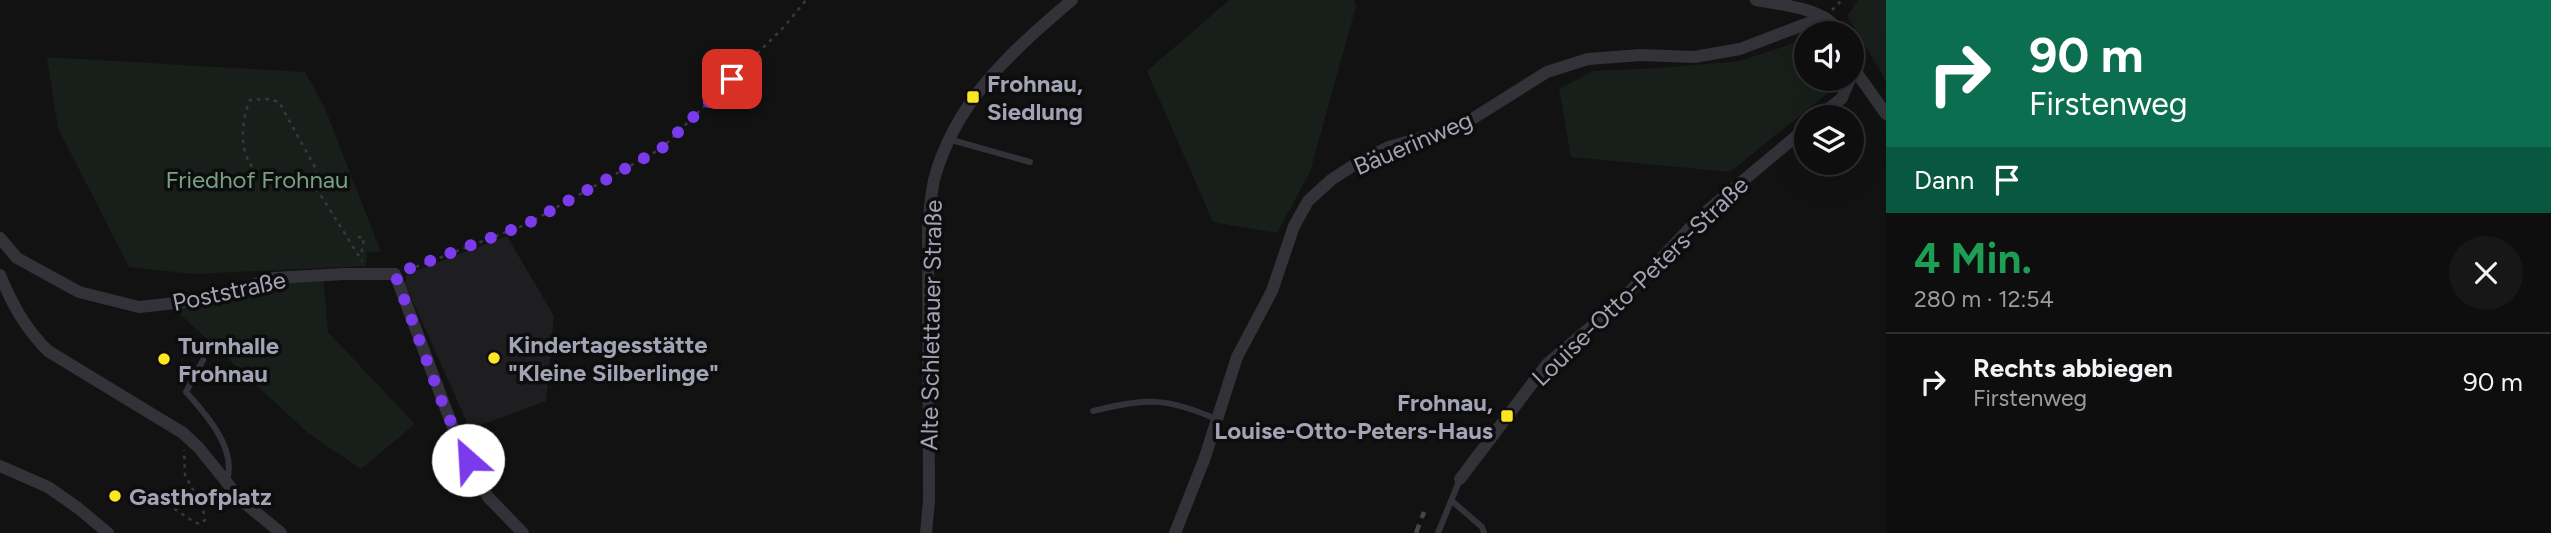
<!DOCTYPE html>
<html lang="de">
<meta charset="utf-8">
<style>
body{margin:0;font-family:Figtree,sans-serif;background:#171717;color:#f1f3f6;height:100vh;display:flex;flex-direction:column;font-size:26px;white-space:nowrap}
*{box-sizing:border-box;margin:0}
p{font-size:23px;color:#9b9c9e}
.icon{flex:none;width:38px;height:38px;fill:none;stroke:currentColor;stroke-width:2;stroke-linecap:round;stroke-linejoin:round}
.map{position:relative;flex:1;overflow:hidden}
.sheet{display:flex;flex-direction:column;background:#0e0e0e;width:665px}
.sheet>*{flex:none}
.hud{background:#0b6e4f;color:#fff;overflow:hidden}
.buttons{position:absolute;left:1794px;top:21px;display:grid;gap:14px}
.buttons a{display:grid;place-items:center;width:70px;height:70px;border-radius:50%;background:#0e0e0e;box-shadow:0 7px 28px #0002,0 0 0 2px #2e2e2e;font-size:35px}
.pin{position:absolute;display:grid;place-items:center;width:60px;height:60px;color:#fff;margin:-30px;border-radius:14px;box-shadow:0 4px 10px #0006}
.me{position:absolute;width:77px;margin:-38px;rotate:334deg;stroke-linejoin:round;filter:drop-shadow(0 0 5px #0008)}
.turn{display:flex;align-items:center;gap:24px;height:147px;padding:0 28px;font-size:32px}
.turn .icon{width:91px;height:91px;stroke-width:2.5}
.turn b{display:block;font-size:49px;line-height:60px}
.then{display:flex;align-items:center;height:66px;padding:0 28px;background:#0003;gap:14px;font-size:26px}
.round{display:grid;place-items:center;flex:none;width:74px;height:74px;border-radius:37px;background:#171717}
.headline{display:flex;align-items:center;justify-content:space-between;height:119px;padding:0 28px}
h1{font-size:42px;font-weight:700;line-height:52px;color:#1e9e55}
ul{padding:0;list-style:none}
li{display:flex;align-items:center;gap:21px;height:98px;padding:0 28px;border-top:2px solid #2e2e2e}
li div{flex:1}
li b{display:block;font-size:26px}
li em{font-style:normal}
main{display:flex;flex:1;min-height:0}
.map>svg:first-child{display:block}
.built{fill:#1e1e20}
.green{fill:#181e1a}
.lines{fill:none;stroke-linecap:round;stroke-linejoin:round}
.path{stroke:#383940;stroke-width:2.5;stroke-dasharray:3.5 5;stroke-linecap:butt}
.service{stroke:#333239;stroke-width:6}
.minor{stroke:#333239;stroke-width:12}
.rail{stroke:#45454e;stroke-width:4.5;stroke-dasharray:9 7;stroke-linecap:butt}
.route{stroke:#7c3aed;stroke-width:12;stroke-dasharray:0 21.6}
.poi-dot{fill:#fbe622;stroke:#0d0d0e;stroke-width:2.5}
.labels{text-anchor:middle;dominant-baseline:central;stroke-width:7;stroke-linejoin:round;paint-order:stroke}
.poi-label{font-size:24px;font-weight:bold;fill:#a2a3b5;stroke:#0d0d0e;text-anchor:start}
.street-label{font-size:24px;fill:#a2a3b5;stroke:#0d0d0e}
.park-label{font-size:24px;fill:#78a184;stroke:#0d0d0e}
</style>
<main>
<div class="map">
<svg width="1886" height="533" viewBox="0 0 1886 533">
<rect width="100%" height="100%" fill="#121213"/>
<path class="built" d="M507 236 554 316 546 401 470 429 405 284 407 274Z"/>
<path class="green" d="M1229 0H1354L1356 6 1310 172 1277 233 1213 222 1147 71Z
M1858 0H1886V81L1847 16Z
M1806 39V79H1834L1837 86 1730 172 1571 157 1559 89 1593 71 1660 68 1740 61Z
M47 57 305 72 324 106 381 252H367L366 266 193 274 129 267 58 128Z
M323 275 328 332 415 424 361 469 308 433 169 304 274 278Z"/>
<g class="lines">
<path class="path" d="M1832 10 1842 0
M315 186C302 184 270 182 261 176 238 159 240 123 250 100L268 99 279 102 317 171 315 186 362 261
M358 237 364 238 361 256
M408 270 527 224 662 148 784 27 806 0
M146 490 194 522 200 524 205 520 203 508 185 475 184 450"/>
<path class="service" d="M948 139 1030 162
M203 360 186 392C206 414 237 449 227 480
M1093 411C1146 398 1166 397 1216 419
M1452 501 1482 527 1484 533
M1438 533 1460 479"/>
<path class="minor" d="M1756 0C1782 5 1826 8 1840 33
M1854 69 1886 114
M1819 117 1842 98 1850 79
M0 238 17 258 79 292 139 307 203 300 274 278 344 274H395L458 441 488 497 523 533
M0 275C12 304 25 328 48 351L183 433 199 448 241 500 281 533
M0 466 48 487 78 508 108 533
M1460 479 1547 364 1620 302 1702 215 1806 128
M926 533 929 500 928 223C930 209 931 194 934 180 955 101 1012 51 1072 0
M1175 533 1204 460 1237 357 1272 291 1294 226 1308 201 1331 180 1360 161 1389 147 1461 126 1547 72 1588 59 1641 55 1694 57 1740 49 1824 17"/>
<path class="rail" d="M1416 533 1424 512"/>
</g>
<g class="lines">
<path class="route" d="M468 460 442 402 395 274 527 224 662 148 732 79"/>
</g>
<g class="poi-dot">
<rect x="966" y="90" width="14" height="14" rx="3.5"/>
<circle cx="494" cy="358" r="7"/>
<circle cx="164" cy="359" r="7"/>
<rect x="1500" y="409" width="14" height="14" rx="3.5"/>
<circle cx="115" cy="496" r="7"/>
</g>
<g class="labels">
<g class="poi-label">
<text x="987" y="83">Frohnau,<tspan x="987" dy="28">Siedlung</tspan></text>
<text x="508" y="344">Kindertagesstätte<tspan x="508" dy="28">"Kleine Silberlinge"</tspan></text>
<text x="178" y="345">Turnhalle<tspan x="178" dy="28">Frohnau</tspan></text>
<text x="1493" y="402" text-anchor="end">Frohnau,<tspan x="1493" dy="28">Louise-Otto-Peters-Haus</tspan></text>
<text x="129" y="496">Gasthofplatz</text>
</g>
<g class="street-label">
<text transform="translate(1413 143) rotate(-23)">Bäuerinweg</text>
<text transform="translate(1640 281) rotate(-44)">Louise-Otto-Peters-Straße</text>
<text transform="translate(229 291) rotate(-12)">Poststraße</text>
<text transform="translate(931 325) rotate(-89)">Alte Schlettauer Straße</text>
</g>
<g class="park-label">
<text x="257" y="179">Friedhof Frohnau</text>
</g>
</g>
</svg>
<div class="buttons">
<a><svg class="icon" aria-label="sound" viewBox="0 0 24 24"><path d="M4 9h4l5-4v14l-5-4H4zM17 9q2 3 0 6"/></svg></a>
<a><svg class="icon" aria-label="layers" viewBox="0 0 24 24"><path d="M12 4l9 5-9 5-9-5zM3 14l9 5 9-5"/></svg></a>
</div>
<div class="pin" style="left:732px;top:79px;background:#d93025"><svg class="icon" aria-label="arrive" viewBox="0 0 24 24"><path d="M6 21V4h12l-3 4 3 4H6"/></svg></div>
<svg class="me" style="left:468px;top:460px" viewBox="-20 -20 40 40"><circle r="19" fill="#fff"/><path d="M0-13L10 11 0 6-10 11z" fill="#7c3aed"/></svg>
</div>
<section class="sheet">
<div class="hud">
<div class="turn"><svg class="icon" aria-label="right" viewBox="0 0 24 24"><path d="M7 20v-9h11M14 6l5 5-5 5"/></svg><div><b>90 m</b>Firstenweg</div></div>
<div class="then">Dann<svg class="icon" aria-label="arrive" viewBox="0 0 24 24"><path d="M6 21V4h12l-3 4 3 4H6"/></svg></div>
</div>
<div class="headline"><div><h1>4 Min.</h1><p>280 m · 12:54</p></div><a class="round"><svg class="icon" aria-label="close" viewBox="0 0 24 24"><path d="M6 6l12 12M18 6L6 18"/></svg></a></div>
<ul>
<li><svg class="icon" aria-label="right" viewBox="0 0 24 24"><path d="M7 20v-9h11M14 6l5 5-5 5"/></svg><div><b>Rechts abbiegen</b><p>Firstenweg</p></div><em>90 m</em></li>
</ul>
</section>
</main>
